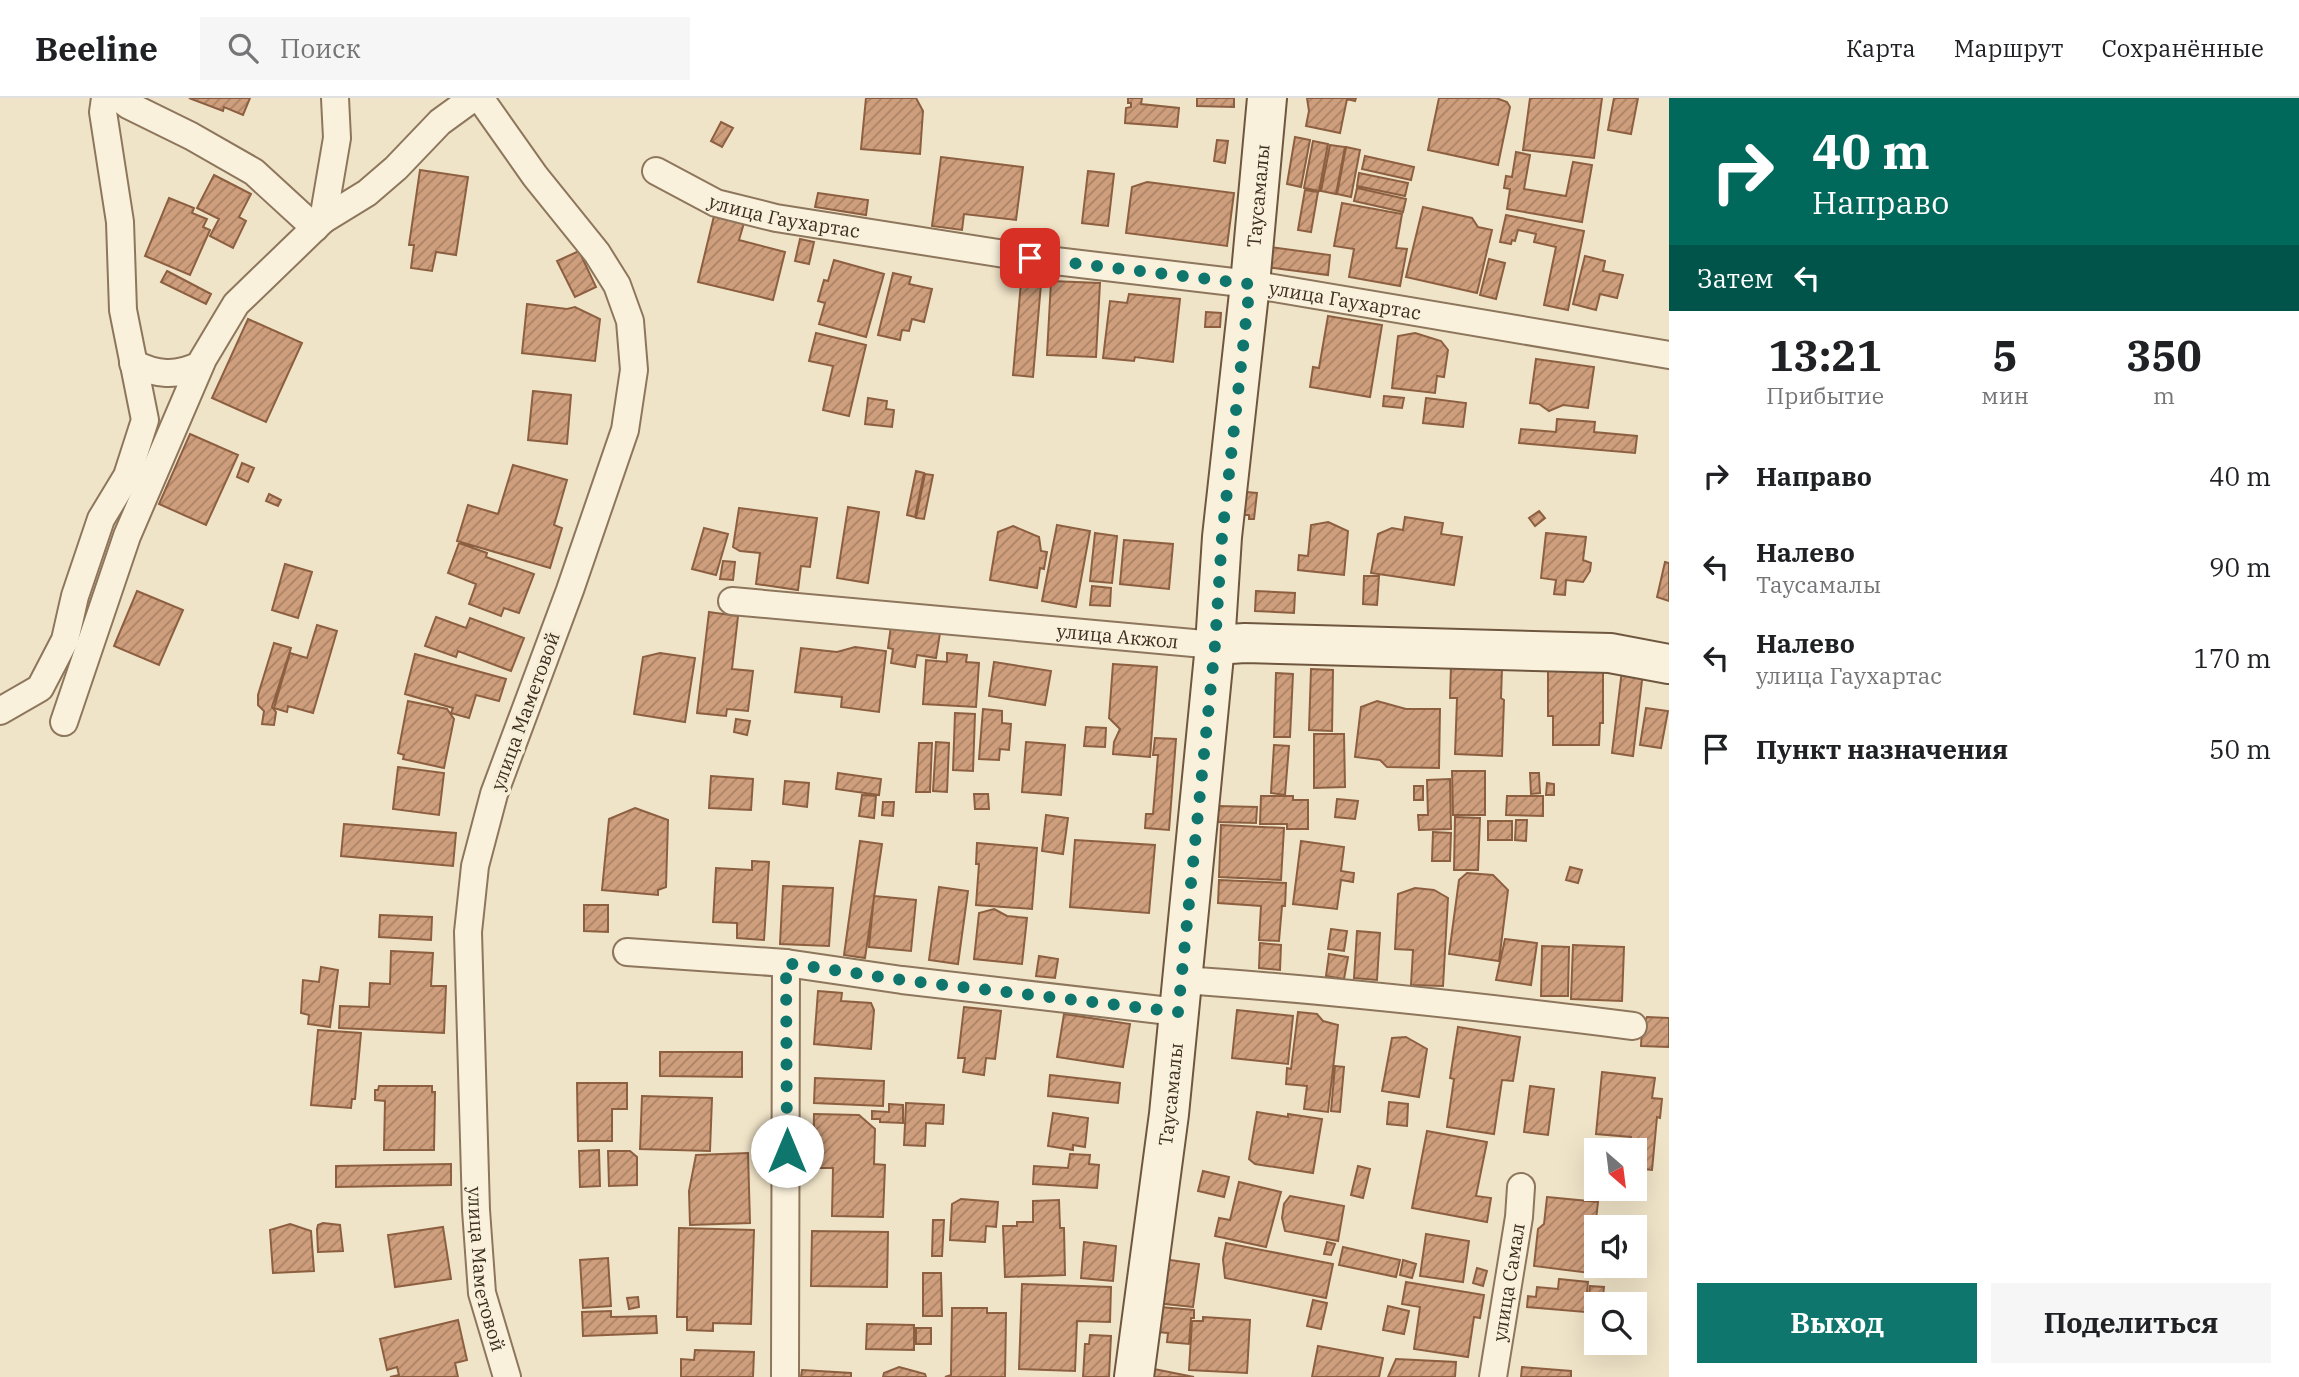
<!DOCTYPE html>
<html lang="ru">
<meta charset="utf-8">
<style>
body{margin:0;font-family:"IBM Plex Serif",serif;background:#f6f6f6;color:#202124;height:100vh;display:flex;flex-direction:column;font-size:26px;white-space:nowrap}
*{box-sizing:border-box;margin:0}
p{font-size:23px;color:#757577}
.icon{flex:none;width:38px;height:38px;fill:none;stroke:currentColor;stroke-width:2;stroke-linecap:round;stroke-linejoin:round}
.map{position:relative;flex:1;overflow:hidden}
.details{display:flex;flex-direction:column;background:#fff;width:630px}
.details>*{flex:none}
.banner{background:#00695c;color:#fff;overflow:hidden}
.needle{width:46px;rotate:152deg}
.fabs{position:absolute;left:1584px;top:1040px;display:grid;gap:14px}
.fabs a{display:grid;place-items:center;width:63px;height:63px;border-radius:0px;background:#fff;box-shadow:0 7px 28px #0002;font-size:35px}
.pin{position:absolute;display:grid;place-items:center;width:60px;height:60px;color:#fff;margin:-30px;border-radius:14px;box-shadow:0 4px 10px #0006}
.me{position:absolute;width:77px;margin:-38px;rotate:0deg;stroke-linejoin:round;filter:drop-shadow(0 0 5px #0008)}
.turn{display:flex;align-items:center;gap:24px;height:147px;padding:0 28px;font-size:32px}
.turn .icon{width:91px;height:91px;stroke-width:2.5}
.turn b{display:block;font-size:49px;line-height:60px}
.then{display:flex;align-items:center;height:66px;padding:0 28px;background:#0003;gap:14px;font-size:26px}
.eta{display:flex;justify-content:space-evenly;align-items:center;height:119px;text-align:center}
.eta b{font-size:42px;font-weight:700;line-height:49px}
.action{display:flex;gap:14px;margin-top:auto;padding:14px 28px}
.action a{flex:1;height:80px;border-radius:0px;background:#0f766e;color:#fff;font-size:28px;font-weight:700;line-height:80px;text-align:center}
.action a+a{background:#f6f6f6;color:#202124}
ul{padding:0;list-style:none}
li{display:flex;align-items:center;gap:21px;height:91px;padding:0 28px}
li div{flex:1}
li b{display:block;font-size:26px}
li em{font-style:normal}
header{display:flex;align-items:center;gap:42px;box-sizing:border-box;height:98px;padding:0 35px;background:#fff;border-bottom:2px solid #e0e0e0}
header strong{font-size:33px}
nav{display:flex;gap:38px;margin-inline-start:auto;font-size:24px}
.search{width:490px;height:63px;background:#f6f6f6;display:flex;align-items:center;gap:18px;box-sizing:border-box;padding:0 24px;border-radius:0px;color:#757577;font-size:26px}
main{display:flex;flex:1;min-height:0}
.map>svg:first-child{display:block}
.building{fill:url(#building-hatch);stroke:#8d5f41;stroke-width:2}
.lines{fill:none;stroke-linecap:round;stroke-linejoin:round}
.street-casing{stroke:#8d765c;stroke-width:30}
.secondary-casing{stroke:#6f573f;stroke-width:42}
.street{stroke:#faf1dc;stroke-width:26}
.secondary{stroke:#faf1dc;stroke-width:38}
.route{stroke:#0f766e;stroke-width:12;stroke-dasharray:0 21.6}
.labels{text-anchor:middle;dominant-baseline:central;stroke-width:7;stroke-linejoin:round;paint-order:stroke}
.street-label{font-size:19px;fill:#3d2e20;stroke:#f7eed8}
</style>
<header>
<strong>Beeline</strong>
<div class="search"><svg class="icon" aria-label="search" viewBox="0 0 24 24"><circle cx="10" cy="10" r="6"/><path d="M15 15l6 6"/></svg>Поиск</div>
<nav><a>Карта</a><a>Маршрут</a><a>Сохранённые</a></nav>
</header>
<main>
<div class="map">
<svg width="1669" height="1279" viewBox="0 0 1669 1279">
<defs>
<pattern id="building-hatch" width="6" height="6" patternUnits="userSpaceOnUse" patternTransform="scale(1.75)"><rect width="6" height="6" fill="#cf9f7d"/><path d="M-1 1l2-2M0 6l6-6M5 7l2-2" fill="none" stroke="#a98266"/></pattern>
</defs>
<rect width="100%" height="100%" fill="#f0e4c8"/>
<path class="building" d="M189 0H250L243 17 224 9 223 13Z
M866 0H916L923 13 920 56 861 51Z
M1128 0H1142L1141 6 1179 10 1177 29 1125 25 1126 10 1131 9V5H1128Z
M1197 0H1234V9L1197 8Z
M1307 0H1356L1355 3 1347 1 1340 35 1306 28 1309 13Z
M1439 0H1496L1507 4 1510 9 1498 67 1428 52Z
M1530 0H1602L1594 60 1523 52Z
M1614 0H1638L1631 36 1608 32Z
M721 24 733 30 722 49 711 43Z
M1295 39 1310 42 1301 89 1287 86Z
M1217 42 1228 43 1225 65 1214 63Z
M1313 43 1328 46 1319 93 1304 90Z
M1330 47 1345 49 1336 96 1321 93Z
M1346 49 1360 52 1351 99 1337 96Z
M1516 54 1530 57 1524 91 1566 98 1573 64 1592 67 1582 124 1507 111 1510 91 1504 90 1506 78 1512 79Z
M1365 58 1414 69 1411 82 1362 71Z
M941 59 1023 69 1016 122 964 116 962 132 932 128Z
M420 72 468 79 456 157 436 154 432 173 411 170 414 147H409Z
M1088 73 1114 76 1108 128 1082 125Z
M1359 75 1408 85 1405 98 1357 88Z
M214 77 251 96 239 119 246 123 233 150 210 138 219 121 197 110Z
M1147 84 1234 95 1227 148 1126 135 1132 89Z
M1357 90 1406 101 1403 114 1354 103Z
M1305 92 1318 94 1311 134 1298 132Z
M818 95 868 102 866 117 815 109Z
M169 100 194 110 192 115 207 121 203 129 210 132 190 177 145 158Z
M1342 105 1402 116 1396 150 1407 151 1400 188 1349 179 1354 151 1334 148Z
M1423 109 1472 120 1478 129 1492 132 1477 195 1406 179Z
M1506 117 1584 133 1568 212 1544 207 1556 149 1534 144 1536 136 1518 132 1515 143 1512 142 1511 146 1500 144Z
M714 118 744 125 739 142 785 154 773 202 698 184Z
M800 141 814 144 809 166 795 163Z
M1270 149 1330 157 1328 177 1267 169Z
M579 153 596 189 575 199 557 163Z
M1585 158 1605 163 1603 173 1623 177 1617 200 1600 196 1596 212 1573 206Z
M1489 161 1505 165 1496 201 1480 197Z
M834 162 884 176 866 239 819 226 825 205 818 203 824 182 828 183Z
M167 173 211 196 206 206 161 184Z
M893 175 911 179 909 186 932 191 924 224 912 221 909 233 902 232 900 242 878 237Z
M1051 183 1100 185 1096 259 1047 257Z
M1021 184 1041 186 1033 279 1013 277Z
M1129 196 1180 201 1173 264 1135 259 1134 263 1103 260 1110 203 1127 205Z
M527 206 567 211 575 209 600 221 595 263 522 255Z
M1206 214 1221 215 1220 229H1205Z
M1328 218 1382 227 1370 299 1310 289 1313 269 1319 270Z
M248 221 302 245 266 324 212 300Z
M816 235 866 247 849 318 823 312 833 268 809 263Z
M1415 235 1441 243 1448 252 1444 279 1437 278 1435 295 1392 290 1398 238Z
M1536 261 1594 269 1588 310 1563 307 1549 313 1539 306 1530 305Z
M533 293 571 297 567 346 528 342Z
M1384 298 1404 300 1402 310 1383 308Z
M868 300 887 303 886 311 894 312 892 329 865 326Z
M1426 300 1466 305 1463 329 1423 325Z
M1557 321 1595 324 1594 334 1637 338 1635 355 1519 345 1521 331 1556 334Z
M190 336 238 357 206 427 159 406Z
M242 365 254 370 248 384 237 379Z
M513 367 567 382 554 427 562 430 550 470 457 443 468 407 498 416Z
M916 373 924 375 915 419 907 417Z
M925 376 933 377 924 421 916 420Z
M1246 394 1257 395 1254 421H1249V417H1244Z
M269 396 281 402 278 408 266 403Z
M848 409 879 414 868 485 837 480Z
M739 410 817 420 810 469 801 468 798 492 756 486 760 455 740 453 733 449Z
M1539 413 1545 420 1535 428 1529 420Z
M1405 419 1443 425 1441 436 1462 439 1454 487 1371 475 1378 436 1392 430 1403 432Z
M1328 424 1348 433 1344 477 1298 472 1299 457 1308 458 1311 427Z
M1057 427 1090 433 1076 509 1042 503Z
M1013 428 1039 439 1041 453 1047 454 1044 471 1040 470 1037 490 990 482 998 434Z
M704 430 728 436 716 477 692 471Z
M1095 435 1117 438 1112 485 1090 483Z
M1546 435 1586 439 1583 462 1591 465 1590 473 1583 484 1566 482 1565 497 1554 496 1556 482 1541 480Z
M1124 442 1173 446 1169 491 1120 486Z
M459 445 487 455 486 459 534 476 519 515 504 510 501 518 469 506 476 486 448 475Z
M723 463 735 464 733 482 720 481Z
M1665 464 1669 465V503L1657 499Z
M285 466 312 474 298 520 272 512Z
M1364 478H1379L1377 507 1363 506Z
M1092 488 1111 490 1110 508 1090 507Z
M137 493 183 512 159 567 114 548Z
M1256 493 1295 495 1294 515 1255 513Z
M709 514 738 518 732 571 753 573 748 613 727 611 726 618 697 615Z
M436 519 466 530 470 520 524 540 511 573 458 553 456 559 425 548Z
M317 527 337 533 313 615 288 608 287 614 274 610 290 555 307 560Z
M891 528 940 535 936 560 917 557 915 569 891 565 893 551 888 550Z
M274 545 291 550 272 609 276 614 274 627 262 626 264 613 258 607V597Z
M855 549 886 553 879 614 841 609 842 599 795 594 801 550 837 554Z
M660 555 695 560 685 624 634 616 643 559Z
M947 555 967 557 966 564 979 565 976 609 923 606 926 562 947 564Z
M415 556 506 581 499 603 476 597 469 620 451 615 453 610 405 596Z
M994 564 1051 573 1045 607 989 598Z
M1113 566 1157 569 1150 659 1113 656 1114 644 1120 631 1109 620Z
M1548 566 1603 567V625H1600L1599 647H1553V618H1548Z
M1451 568 1502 570 1501 600 1504 602 1502 658 1455 656 1457 600H1450Z
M1311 571 1333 572 1332 633 1309 632Z
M1622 572 1643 574 1633 658 1612 655Z
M1276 575 1293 576 1290 639H1274Z
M408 603 447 611 454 621 444 670 403 661 404 657 398 655Z
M1377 603 1406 611H1440L1439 670 1387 669 1380 662 1355 659 1361 609Z
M1646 610 1668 613 1661 650 1640 647Z
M983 611 1002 613V625L1011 626 1009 652 1000 651 999 662 979 661Z
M955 615 975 616 973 673 953 672Z
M736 621 750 623 747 637 734 634Z
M1086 629 1106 630 1105 649 1084 648Z
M1314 636H1344L1345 689 1314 690Z
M1155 640 1176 641 1169 732 1145 730 1146 716H1153L1158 657H1153Z
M936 644 949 645 947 694 933 693Z
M1026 644 1065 647 1061 697 1022 694Z
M919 645H932L930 694H916Z
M1274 647 1289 648 1285 697 1271 695Z
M398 669 444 675 439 717 393 711Z
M1452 673H1485V717H1453Z
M838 675 881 681 879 697 836 691Z
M1530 675H1539L1540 695 1531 696Z
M711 678 753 681 751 712 709 710Z
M1450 681 1451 731 1419 732 1418 717H1428L1427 682Z
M785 683 809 685 807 709 783 706Z
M1547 685 1554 686V697H1546Z
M1414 688H1423V702H1414Z
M974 696H988L989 711H975Z
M862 697 876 698 874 720 859 718Z
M1261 698H1293V702H1308V731H1287V726H1260Z
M1507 698H1543V718L1506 717Z
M1337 701 1358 703 1355 721 1335 719Z
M883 704H894L893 718 882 717Z
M1218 708 1257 709 1256 725 1217 724Z
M635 710 668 722 666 789 658 792V797L602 792 609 721Z
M1046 717 1068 720 1063 756 1042 753Z
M1455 719 1480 720 1478 772H1454Z
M1516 722H1527L1526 743 1515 742Z
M1488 723H1512V742H1488Z
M344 726 456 735 453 768 341 758Z
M1221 727 1284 730 1281 782 1219 779Z
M1433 734 1451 735 1450 763H1432Z
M1075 742 1155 747 1149 815 1070 809Z
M860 743 882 746 865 860 844 857Z
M1301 743 1344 749 1341 773 1354 775 1353 784 1341 782 1337 811 1293 806Z
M977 745 1037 750 1032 811 976 807 979 766H976Z
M752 763 769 764 764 842 737 840V825L713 824 716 770 752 772Z
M1570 769 1582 772 1578 785 1566 782Z
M1467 775 1493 777 1508 792 1499 863 1449 856 1459 782Z
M1219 782 1286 785 1285 808H1282L1279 843 1259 842 1261 808 1218 805Z
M783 788 833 790 829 848 780 846Z
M939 789 968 793 958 866 929 862Z
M1415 790 1434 792 1448 800 1443 888 1411 887 1413 852 1395 851 1398 796Z
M874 798 916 802 911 853 869 849Z
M584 807H608V834L584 833Z
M994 811 1007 818 1027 820 1022 866 974 861 979 815Z
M380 817 432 819 431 842 379 839Z
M1331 831 1347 833 1344 853 1328 851Z
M1357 833 1380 835 1377 882 1354 880Z
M1505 841 1537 845 1531 887 1496 882Z
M1260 845 1281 847 1280 872 1259 870Z
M1573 847 1624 849 1622 903 1571 901Z
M1542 848 1569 849 1568 898H1541Z
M391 853 433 855 431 888H446L444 935 339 930 340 908 369 909 370 885 390 886Z
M1329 856 1348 859 1344 881 1326 878Z
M1039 858 1058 861 1055 880 1036 878Z
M321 869 338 872 330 929 308 926 309 917 301 915 303 882 319 884Z
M818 893 842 895 841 903 871 905 874 912 871 951 814 946Z
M964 909 1001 913 995 961 986 960 984 977 963 974 965 960H958Z
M1237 912 1293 918 1288 966 1232 960Z
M1298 914 1317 916 1323 923 1338 927 1328 1014 1304 1011 1307 988 1286 986 1287 970 1291 971Z
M1064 916 1130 926 1123 969 1057 959Z
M1647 919 1669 920V949L1641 948 1642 928Z
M1458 929 1520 939 1513 983 1502 982 1494 1036 1447 1029 1454 981 1450 980Z
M318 932 361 935 355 1001H352L351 1010 311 1007Z
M1406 939 1427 951 1419 999 1382 993 1392 940Z
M660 954H742V979L660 978Z
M1335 968 1344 969 1340 1014 1331 1013Z
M1602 974 1655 980 1652 1000 1662 1001 1660 1020 1657 1019 1652 1072 1634 1070V1052H1630L1631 1039 1596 1036Z
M1050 977 1120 985 1118 1005 1048 998Z
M815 980 884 983 883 1008 814 1005Z
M577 985H627V1011H612V1043H578Z
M379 988H432V994H435L434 1052H384L385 1003 375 1002V992H378Z
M1530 988 1554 991 1548 1037 1524 1034Z
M642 998 712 1000 710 1053 640 1051Z
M1389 1004 1408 1006 1407 1028 1387 1026Z
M906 1005 944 1007 943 1026 926 1025 925 1048 904 1047Z
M889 1006 903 1007V1025L880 1024V1021H872V1013L889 1014Z
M1257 1014 1288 1019V1016L1322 1021 1313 1075 1255 1066 1249 1061Z
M1053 1015 1088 1020 1085 1049 1073 1047V1052L1048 1048Z
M814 1016 859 1017 875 1031 874 1066 885 1067 883 1119 832 1118 833 1070H813Z
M1427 1033 1487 1044 1476 1098 1491 1100 1487 1124 1412 1110Z
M599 1052 600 1088 580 1089 579 1053Z
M608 1053H630L637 1059V1087L609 1088Z
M748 1055 750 1125 690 1127 689 1093 696 1057Z
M1070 1056 1090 1057 1089 1066 1099 1067 1097 1090 1033 1086 1034 1068 1068 1070Z
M451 1066V1087L336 1089V1068Z
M1358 1068 1370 1071 1363 1100 1351 1097Z
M1203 1073 1229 1079 1224 1099 1198 1093Z
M1239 1084 1281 1094 1266 1149 1215 1138 1219 1120 1230 1122Z
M1290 1098 1344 1108 1338 1143 1285 1133 1282 1120 1284 1106Z
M1547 1099 1598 1104 1590 1175 1534 1168 1538 1131 1544 1126Z
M961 1101 998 1104 996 1129 986 1128 985 1144 950 1142 952 1106Z
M1059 1102 1060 1130H1064L1065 1177 1005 1179 1003 1128H1017V1124H1033V1103Z
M933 1122H944L942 1158H932Z
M323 1125 340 1127 343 1153 318 1154 317 1131 318 1127Z
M290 1126 311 1133 314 1173 273 1175 270 1132Z
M443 1129 451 1181 395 1189 388 1137Z
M679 1130 754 1132 751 1226 713 1225V1233L687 1232V1219H677Z
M812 1133 888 1134 887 1189 811 1188Z
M1426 1136 1469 1143 1463 1184 1420 1178Z
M1084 1144 1116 1148 1113 1183 1081 1180Z
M1327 1144 1335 1146 1331 1157 1324 1156Z
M1226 1145 1333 1166 1326 1200 1225 1180 1223 1161Z
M1343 1149 1400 1162 1396 1179 1339 1167Z
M608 1160 611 1208 583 1210 580 1162Z
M1163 1161 1199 1166 1193 1209 1156 1205Z
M1403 1162 1416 1166 1412 1180 1400 1177Z
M1477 1170 1487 1173 1483 1188 1473 1185Z
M923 1175H941L942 1218H923Z
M1559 1181 1588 1184 1585 1214 1527 1209 1528 1198 1536 1199 1537 1189 1558 1191Z
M1406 1184 1484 1197 1480 1220 1474 1219 1468 1259 1414 1251 1420 1209 1402 1206Z
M1022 1186 1111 1189 1110 1224 1077 1223 1075 1273 1019 1271Z
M1590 1188 1604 1189 1602 1206H1596V1215H1587Z
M638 1199 639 1209 629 1211 627 1200Z
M1313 1202 1327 1205 1321 1231 1307 1228Z
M1388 1208 1409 1213 1404 1236 1383 1232Z
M1160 1209 1194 1212V1220H1191L1189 1246 1167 1244 1168 1235 1158 1234Z
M952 1210H987V1215H1006L1005 1279H945L951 1277Z
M611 1213V1219L656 1218 657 1235 583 1238 582 1214Z
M1203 1219 1250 1222 1247 1275 1189 1272 1192 1223H1203Z
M458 1222 467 1262 455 1265 458 1279H390L399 1277 397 1269 387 1272 380 1241Z
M867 1226 914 1227V1252L866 1251Z
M916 1230H931V1246H916Z
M1090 1237 1111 1238 1109 1279H1083L1085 1246H1089Z
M1318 1248 1383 1260 1379 1279H1312Z
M695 1252 754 1254 753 1279H681V1261L694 1262Z
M1396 1261 1456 1264 1455 1279H1388Z
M899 1269 925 1276 926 1279H883L884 1275Z
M1144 1269 1194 1279H1142Z
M1522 1269 1571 1273V1279H1521Z
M802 1272 851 1275V1279H801Z"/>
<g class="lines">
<defs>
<g id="street">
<path d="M119 0 128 7 191 38 254 74 315 130"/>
<path id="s1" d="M480 0 535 78 597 155 617 187 630 223 634 272 625 332 570 492 494 696 475 768 468 834 476 1112 482 1195 507 1279"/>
<path id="s2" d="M656 73 716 105 776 120 1030 160 1250 186 1669 257"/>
<path d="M323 122 367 95 396 70 440 24 473 0"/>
<path d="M133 265C156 277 176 279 200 267"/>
<path id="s3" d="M732 503 1215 547"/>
<path d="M0 613 40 590 65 542 75 498 101 421 127 378 145 322 123 212 120 124 103 14 105 0"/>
<path d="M64 624 127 438 203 261 236 206 323 122 337 40 335 0"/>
<path d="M627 854 786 865 902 882 1178 914"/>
<path d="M1182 882C1333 892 1483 909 1633 928"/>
<path d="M785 1279 786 865"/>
<path id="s4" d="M1493 1279 1519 1119 1521 1089"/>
</g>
<g id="secondary">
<path d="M1215 547 1245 545 1610 555 1669 566"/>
<path id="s5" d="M1134 1279 1169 1016 1215 547 1222 439 1250 186 1267 0"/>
</g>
</defs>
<use href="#street" class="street-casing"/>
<use href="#secondary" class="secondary-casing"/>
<use href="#street" class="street"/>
<use href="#secondary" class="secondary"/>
</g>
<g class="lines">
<path class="route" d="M787 1053 786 865 902 882 1178 914 1215 547 1222 439 1250 186 1030 160"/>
</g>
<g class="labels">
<g class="street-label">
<text stroke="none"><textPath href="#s5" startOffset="1188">Таусамалы</textPath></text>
<text stroke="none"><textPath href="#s2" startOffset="138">улица Гаухартас</textPath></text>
<text stroke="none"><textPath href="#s2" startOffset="705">улица Гаухартас</textPath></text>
<text stroke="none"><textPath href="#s3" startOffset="387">улица Акжол</textPath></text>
<text transform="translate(525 613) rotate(-70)">улица Маметовой</text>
<text stroke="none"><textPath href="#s5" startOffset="285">Таусамалы</textPath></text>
<text stroke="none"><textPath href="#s1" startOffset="1246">улица Маметовой</textPath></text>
<text stroke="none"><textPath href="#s4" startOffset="96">улица Самал</textPath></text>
</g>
</g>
</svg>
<div class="fabs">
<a><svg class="needle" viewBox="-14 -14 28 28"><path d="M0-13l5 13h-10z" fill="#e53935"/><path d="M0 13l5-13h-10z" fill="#757577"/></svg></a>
<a><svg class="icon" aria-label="sound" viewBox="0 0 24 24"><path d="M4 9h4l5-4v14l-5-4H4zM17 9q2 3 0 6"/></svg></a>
<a><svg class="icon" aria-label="search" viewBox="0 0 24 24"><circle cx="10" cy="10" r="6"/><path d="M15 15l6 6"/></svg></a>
</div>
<div class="pin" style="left:1030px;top:160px;background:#d93025"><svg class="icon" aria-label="arrive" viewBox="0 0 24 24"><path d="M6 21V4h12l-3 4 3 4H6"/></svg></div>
<svg class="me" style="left:787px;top:1053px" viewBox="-20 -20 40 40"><circle r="19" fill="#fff"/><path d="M0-13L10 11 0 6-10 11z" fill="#0f766e"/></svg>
</div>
<section class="details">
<div class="banner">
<div class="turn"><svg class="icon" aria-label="right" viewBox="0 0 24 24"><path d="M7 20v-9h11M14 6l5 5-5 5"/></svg><div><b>40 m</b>Направо</div></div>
<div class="then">Затем<svg class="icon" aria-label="left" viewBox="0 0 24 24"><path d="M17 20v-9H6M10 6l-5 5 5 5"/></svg></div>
</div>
<div class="eta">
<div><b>13:21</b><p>Прибытие</p></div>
<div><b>5</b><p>мин</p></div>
<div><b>350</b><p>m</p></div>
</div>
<ul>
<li><svg class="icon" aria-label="right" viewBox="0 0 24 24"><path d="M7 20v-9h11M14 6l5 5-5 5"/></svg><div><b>Направо</b></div><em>40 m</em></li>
<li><svg class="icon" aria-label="left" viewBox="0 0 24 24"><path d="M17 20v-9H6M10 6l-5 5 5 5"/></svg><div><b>Налево</b><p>Таусамалы</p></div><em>90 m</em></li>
<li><svg class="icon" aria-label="left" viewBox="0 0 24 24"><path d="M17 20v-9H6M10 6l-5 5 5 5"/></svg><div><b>Налево</b><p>улица Гаухартас</p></div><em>170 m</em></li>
<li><svg class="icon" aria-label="arrive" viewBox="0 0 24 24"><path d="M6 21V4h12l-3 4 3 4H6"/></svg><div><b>Пункт назначения</b></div><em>50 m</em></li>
</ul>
<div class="action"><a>Выход</a><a>Поделиться</a></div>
</section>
</main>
